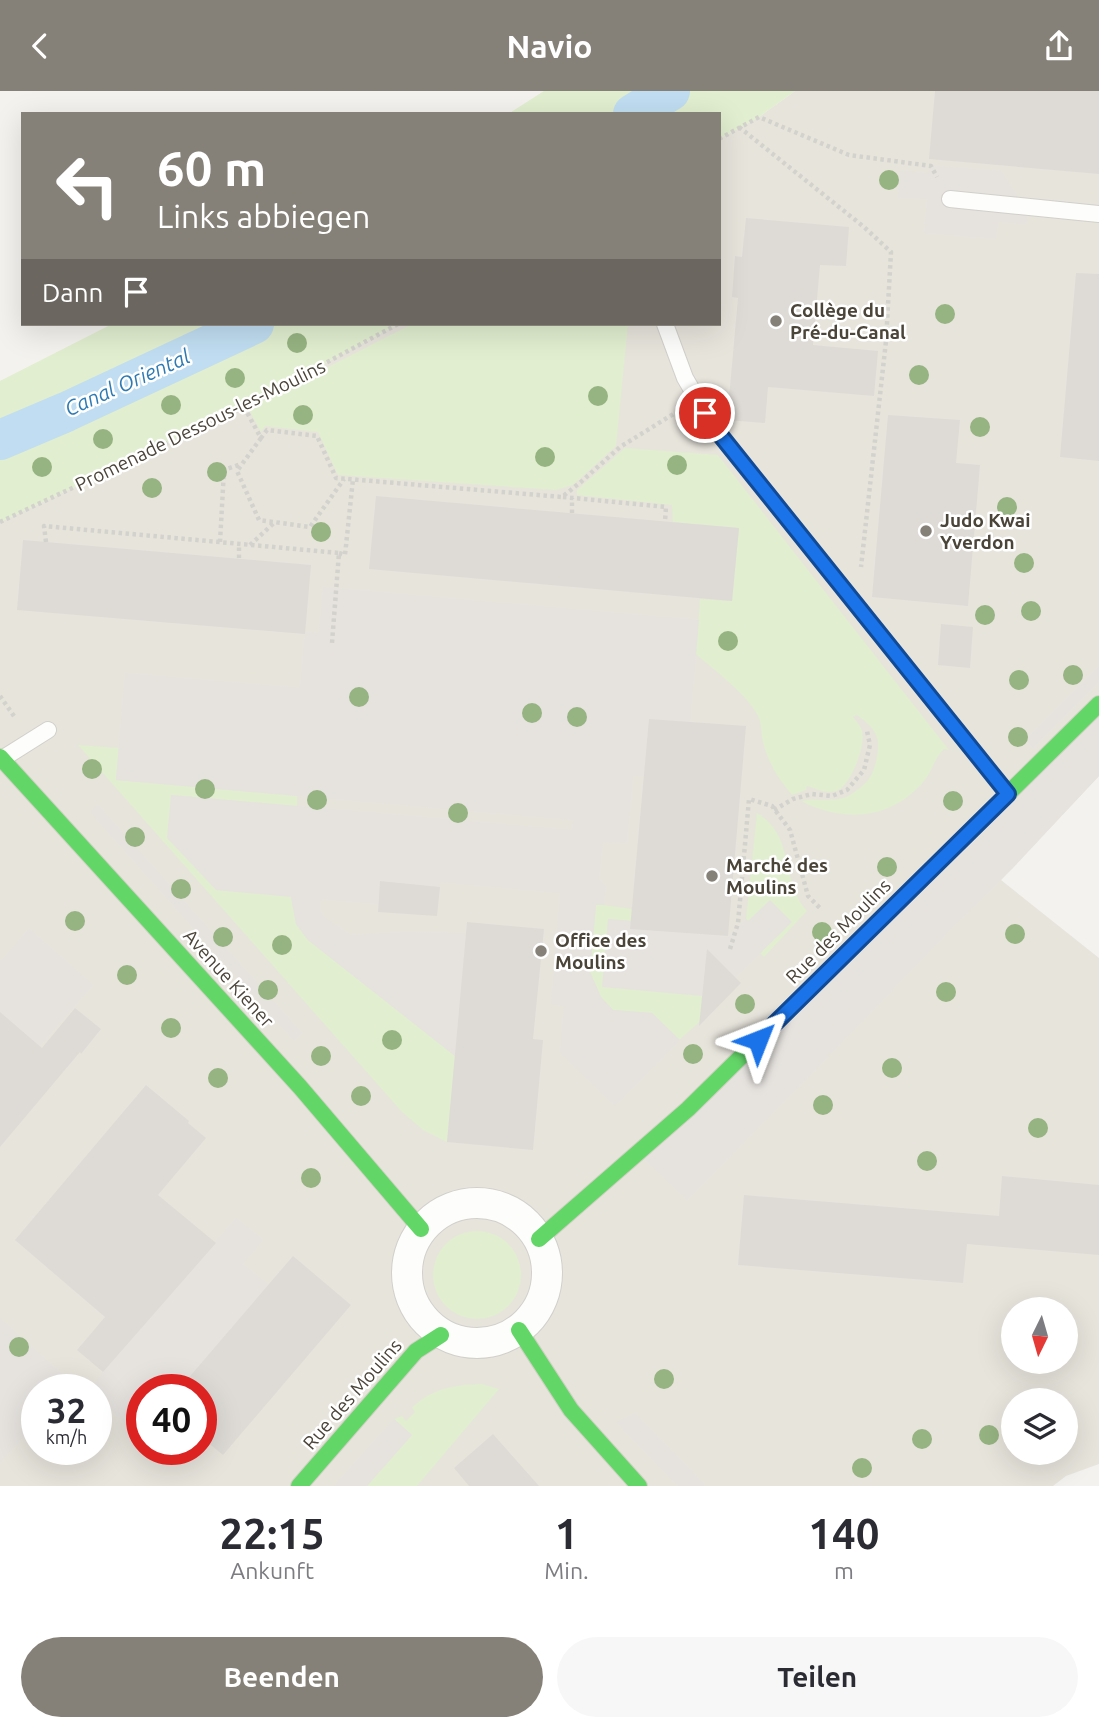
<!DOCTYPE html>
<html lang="de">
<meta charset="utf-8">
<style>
body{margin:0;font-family:Ubuntu,sans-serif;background:#f7f7f7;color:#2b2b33;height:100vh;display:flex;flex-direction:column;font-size:26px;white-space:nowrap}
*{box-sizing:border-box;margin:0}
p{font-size:23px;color:#7c7c81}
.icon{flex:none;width:38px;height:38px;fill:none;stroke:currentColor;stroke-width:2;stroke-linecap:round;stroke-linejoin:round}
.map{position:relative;height:1395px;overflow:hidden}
.drawer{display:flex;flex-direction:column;background:#fff;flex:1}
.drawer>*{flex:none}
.banner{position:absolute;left:21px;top:21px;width:700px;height:214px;border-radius:0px;box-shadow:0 7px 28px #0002;background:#868178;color:#fff;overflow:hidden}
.needle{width:46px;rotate:185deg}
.tools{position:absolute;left:1001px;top:1206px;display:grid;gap:14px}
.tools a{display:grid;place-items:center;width:77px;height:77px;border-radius:50%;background:#fff;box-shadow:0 7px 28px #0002;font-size:35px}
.speed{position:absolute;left:21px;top:1283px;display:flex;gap:14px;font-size:35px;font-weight:700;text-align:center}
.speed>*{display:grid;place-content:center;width:91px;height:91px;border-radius:50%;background:#fff;box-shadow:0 7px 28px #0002;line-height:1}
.speed small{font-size:18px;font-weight:400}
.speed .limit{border:10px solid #d22;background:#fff;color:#111}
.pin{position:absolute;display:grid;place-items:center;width:60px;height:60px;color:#fff;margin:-30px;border:4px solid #fff;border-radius:50%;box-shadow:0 2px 7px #0007}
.me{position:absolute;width:77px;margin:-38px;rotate:45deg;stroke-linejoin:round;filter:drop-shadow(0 0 5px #0008)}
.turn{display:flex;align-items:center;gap:24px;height:147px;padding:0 21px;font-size:32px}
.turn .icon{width:91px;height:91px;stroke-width:2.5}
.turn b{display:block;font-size:49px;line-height:60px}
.then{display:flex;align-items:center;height:66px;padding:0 21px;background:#0003;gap:14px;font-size:26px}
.eta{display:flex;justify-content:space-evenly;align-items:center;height:119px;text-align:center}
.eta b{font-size:42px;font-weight:700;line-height:49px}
.cta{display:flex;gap:14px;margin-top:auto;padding:14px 21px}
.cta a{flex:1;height:80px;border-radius:42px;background:#868178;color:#fff;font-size:28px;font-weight:700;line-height:80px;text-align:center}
.cta a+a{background:#f7f7f7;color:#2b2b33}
header{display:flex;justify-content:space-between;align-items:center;height:91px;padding:0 21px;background:#868178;color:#fff;font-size:32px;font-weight:700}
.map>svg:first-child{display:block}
.residential{fill:#e7e4dc;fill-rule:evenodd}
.green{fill:#e1eecf}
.parking{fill:#e6e3df}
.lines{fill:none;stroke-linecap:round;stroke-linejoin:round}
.canal{stroke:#c0ddf1;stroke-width:40}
.building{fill:#dedbd6}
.lane-casing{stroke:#d2d0cb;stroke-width:18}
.street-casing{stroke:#d2d0cb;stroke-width:32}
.fast-casing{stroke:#d3cfc5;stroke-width:18}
.path{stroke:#d3d2cc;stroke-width:4.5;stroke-dasharray:3.5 3.5;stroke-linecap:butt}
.lane{stroke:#fdfdfc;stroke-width:16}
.street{stroke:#fdfdfc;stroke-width:30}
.fast{stroke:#63d668;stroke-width:16}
.tree{fill:#96b382}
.route-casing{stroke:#114b97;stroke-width:18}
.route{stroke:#1a73e8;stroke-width:12}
.poi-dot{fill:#868178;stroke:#fff;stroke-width:2.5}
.labels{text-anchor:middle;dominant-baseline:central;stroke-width:5;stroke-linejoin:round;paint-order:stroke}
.poi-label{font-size:19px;font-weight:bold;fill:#4b4439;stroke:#fff;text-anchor:start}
.street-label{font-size:19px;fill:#4b4439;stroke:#fff}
.water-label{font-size:21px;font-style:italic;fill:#2e7ab2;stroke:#fff}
</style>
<header><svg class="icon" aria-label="back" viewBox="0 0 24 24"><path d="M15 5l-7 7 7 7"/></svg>Navio<svg class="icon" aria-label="share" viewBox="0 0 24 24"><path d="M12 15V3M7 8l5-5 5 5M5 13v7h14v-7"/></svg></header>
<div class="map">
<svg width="1099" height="1395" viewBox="0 0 1099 1395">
<rect width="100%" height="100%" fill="#f4f2ee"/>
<path class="residential" d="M795 0H1099V685L1001 789 1099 867V1373L1066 1385 1053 1395H0V431L244 316 398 233H719V48L759 26ZM1013 1218H1066V1270H1013ZM37 1298H96V1358H37ZM142 1298H201V1358H142ZM1013 1309H1066V1362H1013Z"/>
<path class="green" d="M544 0H795L759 26 719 48V23H508Z
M112 233H398L244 316 0 431V290Z
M412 233H628L616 355 573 394 556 399 338 384 318 341 265 335 261 341 248 317Z
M625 357 718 364 949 659 944 658C935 666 932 681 924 690 892 729 844 732 801 710 817 706 834 713 850 704 855 701 867 692 870 686 876 677 881 653 876 644 872 635 865 630 857 624L853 626C856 630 861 635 862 640 866 654 852 690 840 698 830 705 817 698 807 695L806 699 792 704C778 688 768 671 763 651 761 643 762 633 758 625 747 603 715 580 696 563L700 508 732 510 739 437 673 431 672 414 577 404V399Z
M78 654 119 657 116 689 297 705V715L171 704 216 799 291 805 296 833 308 849 455 965 447 1051 423 1039 402 1021Z
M757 722C796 745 780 791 807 820L764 866 760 862 791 831 748 830 746 828Z
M596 813 632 818 631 830 608 828 702 905V910L721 912 679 949 652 922 613 919 601 906 590 881Z
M433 1184a44 44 0 1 1 88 0a44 44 0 1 1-88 0Z
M482 1293 499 1298 417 1395H367L412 1344 394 1328 402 1325 406 1330 415 1321 412 1317C431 1297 455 1294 482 1293Z"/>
<path class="parking" d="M931 75 1001 80 1028 120 1026 133 998 131 996 148 924 142 927 108 898 106 900 80 928 82Z
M323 496 699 529 690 632 644 685H633L627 752 603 751 599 788 606 795 604 814H596L590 881 601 906 613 919 652 922 680 949 615 1015 560 962 564 915 551 913 560 802 441 791 440 796 380 790 378 813 321 808 319 817 324 826 351 844 403 841 466 842 455 965 308 849 296 833 291 806 216 799 167 747 171 704 572 739 573 729 116 689 125 582 300 597 305 541 319 542Z
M1099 575V591L1033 657 1025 649Z
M1099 613V685L1013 777 952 837 821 973 687 1109 638 1062Z
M98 714 302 942 294 950 90 721Z
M770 809 792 831 735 887 728 879 705 878 702 905 602 896 608 828 631 830V837L728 846 746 828 748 830Z
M29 838 93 894 40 955 17 935 0 954V871Z
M236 1127 263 1149 243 1173 269 1194 179 1298H142V1343L140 1345 96 1307V1298H91L103 1281Z
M0 1227 71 1291 64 1298H37V1330L0 1372Z
M635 1322 706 1395H678L616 1331Z
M394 1328 412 1344 367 1395H334Z"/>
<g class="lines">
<path class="canal" d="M633 23 670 0
M0 349 66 321 254 233"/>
</g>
<path class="building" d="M935 0H1099V83L929 68Z
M746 127 849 136 846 175 820 174 813 254 878 260 874 305 768 296 765 332 727 329 738 207 732 206 735 165 742 166Z
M1076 182 1099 183V370L1060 366Z
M888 324 960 329 956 372 980 374 968 515 872 506Z
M376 405 739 437 732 510 369 478Z
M23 449 311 474 305 543 17 519Z
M941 533 973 536 970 577 938 574Z
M649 628 746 635 728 845 630 838Z
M380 790 440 796 437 825 378 821Z
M467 831 544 838 533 948 543 949 533 1059 447 1051Z
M707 858 741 892 699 935Z
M75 917 101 938 81 963 80 961 0 1056V921L42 957Z
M146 994 189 1030 188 1032 206 1047 158 1104 216 1152 103 1281 77 1259 105 1226 15 1149Z
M1002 1085 1099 1094V1164L967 1153 963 1192 738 1174 744 1104 999 1125Z
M293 1165 351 1214 223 1364 201 1346V1298H179Z
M493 1343 539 1395H469L454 1377Z"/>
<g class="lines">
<defs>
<path id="lane" d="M950 108 1099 123
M665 233 685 287 713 335 1008 703
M2 668 48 639"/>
<path id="street" d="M407 1182a70 70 0 1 1 140 0a70 70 0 1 1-140 0Z"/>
<path id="fast" d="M0 666 300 996 421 1138
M539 1148 688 1018 1099 613
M519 1239 571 1319 639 1395
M299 1395 416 1260 441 1244"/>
</defs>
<use href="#lane" class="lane-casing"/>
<use href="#street" class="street-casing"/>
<use href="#fast" class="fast-casing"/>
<path class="path" d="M739 36 864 136 891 161 886 250 861 476
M719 48 759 26 849 64 931 75 937 86
M244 316 261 347 267 339 317 345 336 387 562 406 582 390 620 356 675 322
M261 347 237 380 259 429 310 436 344 388
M563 406 666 416 665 430
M572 422V407
M0 431 244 316 398 233
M46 451 44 435 339 462 332 552
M220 451 224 379 241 373
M250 454 275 431
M339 462 345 464 353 388
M239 467V453
M0 605 16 628
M774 719 793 708 812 703 832 705 847 699 864 679 870 654 867 640
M730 858 738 832 749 708 772 715 790 739 808 805 822 819"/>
<use href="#lane" class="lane"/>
<use href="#street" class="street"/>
<use href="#fast" class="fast"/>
</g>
<g class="tree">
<circle cx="889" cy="89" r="10"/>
<circle cx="945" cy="223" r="10"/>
<circle cx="297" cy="252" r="10"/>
<circle cx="919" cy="284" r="10"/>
<circle cx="235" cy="287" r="10"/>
<circle cx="598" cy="305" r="10"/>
<circle cx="171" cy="314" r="10"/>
<circle cx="303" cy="324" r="10"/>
<circle cx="980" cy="336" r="10"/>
<circle cx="103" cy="348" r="10"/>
<circle cx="545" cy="366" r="10"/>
<circle cx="677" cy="374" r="10"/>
<circle cx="42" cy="376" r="10"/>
<circle cx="217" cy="381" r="10"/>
<circle cx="152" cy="397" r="10"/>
<circle cx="1007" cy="416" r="10"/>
<circle cx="321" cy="441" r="10"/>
<circle cx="1024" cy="472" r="10"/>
<circle cx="1031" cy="520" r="10"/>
<circle cx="985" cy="524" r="10"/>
<circle cx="728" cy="550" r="10"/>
<circle cx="1073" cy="584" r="10"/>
<circle cx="1019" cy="589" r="10"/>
<circle cx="359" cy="606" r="10"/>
<circle cx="532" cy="622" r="10"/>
<circle cx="577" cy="626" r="10"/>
<circle cx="1018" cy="646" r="10"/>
<circle cx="92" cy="678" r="10"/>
<circle cx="205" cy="698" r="10"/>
<circle cx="317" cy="709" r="10"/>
<circle cx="953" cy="710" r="10"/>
<circle cx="458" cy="722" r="10"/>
<circle cx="135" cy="746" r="10"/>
<circle cx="887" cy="776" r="10"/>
<circle cx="181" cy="798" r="10"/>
<circle cx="75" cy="830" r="10"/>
<circle cx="822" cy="841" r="10"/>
<circle cx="1015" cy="843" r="10"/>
<circle cx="223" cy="846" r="10"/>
<circle cx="282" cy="854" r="10"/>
<circle cx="127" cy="884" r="10"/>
<circle cx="268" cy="899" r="10"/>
<circle cx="946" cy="901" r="10"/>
<circle cx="745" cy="913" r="10"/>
<circle cx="171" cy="937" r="10"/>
<circle cx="392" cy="949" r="10"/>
<circle cx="693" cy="963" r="10"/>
<circle cx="321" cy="965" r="10"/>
<circle cx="892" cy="977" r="10"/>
<circle cx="218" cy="987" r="10"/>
<circle cx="361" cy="1005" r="10"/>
<circle cx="823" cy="1014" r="10"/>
<circle cx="1038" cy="1037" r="10"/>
<circle cx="927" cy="1070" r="10"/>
<circle cx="311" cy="1087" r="10"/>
<circle cx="19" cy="1256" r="10"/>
<circle cx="664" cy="1288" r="10"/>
<circle cx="989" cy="1344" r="10"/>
<circle cx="922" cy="1348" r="10"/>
<circle cx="862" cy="1377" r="10"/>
</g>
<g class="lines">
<defs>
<path id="route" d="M705 322 713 335 1008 703 758 949"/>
</defs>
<use href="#route" class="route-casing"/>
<use href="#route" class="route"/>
</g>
<g class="poi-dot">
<circle cx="776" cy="230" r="7"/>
<circle cx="926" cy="440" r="7"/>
<circle cx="712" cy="785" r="7"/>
<circle cx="541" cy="860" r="7"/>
</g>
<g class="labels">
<g class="poi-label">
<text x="790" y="219">Collège du<tspan x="790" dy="22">Pré-du-Canal</tspan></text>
<text x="940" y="429">Judo Kwai<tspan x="940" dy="22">Yverdon</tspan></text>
<text x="726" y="774">Marché des<tspan x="726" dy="22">Moulins</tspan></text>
<text x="555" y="849">Office des<tspan x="555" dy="22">Moulins</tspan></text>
</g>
<g class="street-label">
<text transform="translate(200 334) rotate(-26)">Promenade Dessous-les-Moulins</text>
<text transform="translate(838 840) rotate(-45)">Rue des Moulins</text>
<text transform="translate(229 887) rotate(48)">Avenue Kiener</text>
<text transform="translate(352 1303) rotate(-49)">Rue des Moulins</text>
</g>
<g class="water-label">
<text transform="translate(127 291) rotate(-24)">Canal Oriental</text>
</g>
</g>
</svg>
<div class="tools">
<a><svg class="needle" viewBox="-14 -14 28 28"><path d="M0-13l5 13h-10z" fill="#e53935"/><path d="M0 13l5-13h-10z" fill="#7c7c81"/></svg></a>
<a><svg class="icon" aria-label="layers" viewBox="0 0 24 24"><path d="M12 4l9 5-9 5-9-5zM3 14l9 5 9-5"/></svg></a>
</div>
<div class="speed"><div>32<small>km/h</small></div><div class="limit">40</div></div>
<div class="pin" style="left:705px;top:322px;background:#d93025"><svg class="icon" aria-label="arrive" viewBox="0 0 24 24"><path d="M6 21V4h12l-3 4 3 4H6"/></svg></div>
<svg class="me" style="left:758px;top:949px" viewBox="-20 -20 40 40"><path d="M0-17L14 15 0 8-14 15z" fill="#1a73e8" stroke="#fff" stroke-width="4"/></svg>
<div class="banner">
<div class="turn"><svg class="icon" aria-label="left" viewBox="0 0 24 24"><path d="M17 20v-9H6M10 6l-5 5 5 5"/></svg><div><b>60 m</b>Links abbiegen</div></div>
<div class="then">Dann<svg class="icon" aria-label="arrive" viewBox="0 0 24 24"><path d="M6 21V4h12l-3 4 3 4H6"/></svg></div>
</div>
</div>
<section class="drawer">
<div class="eta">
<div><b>22:15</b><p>Ankunft</p></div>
<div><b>1</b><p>Min.</p></div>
<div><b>140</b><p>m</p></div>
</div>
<div class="cta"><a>Beenden</a><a>Teilen</a></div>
</section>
